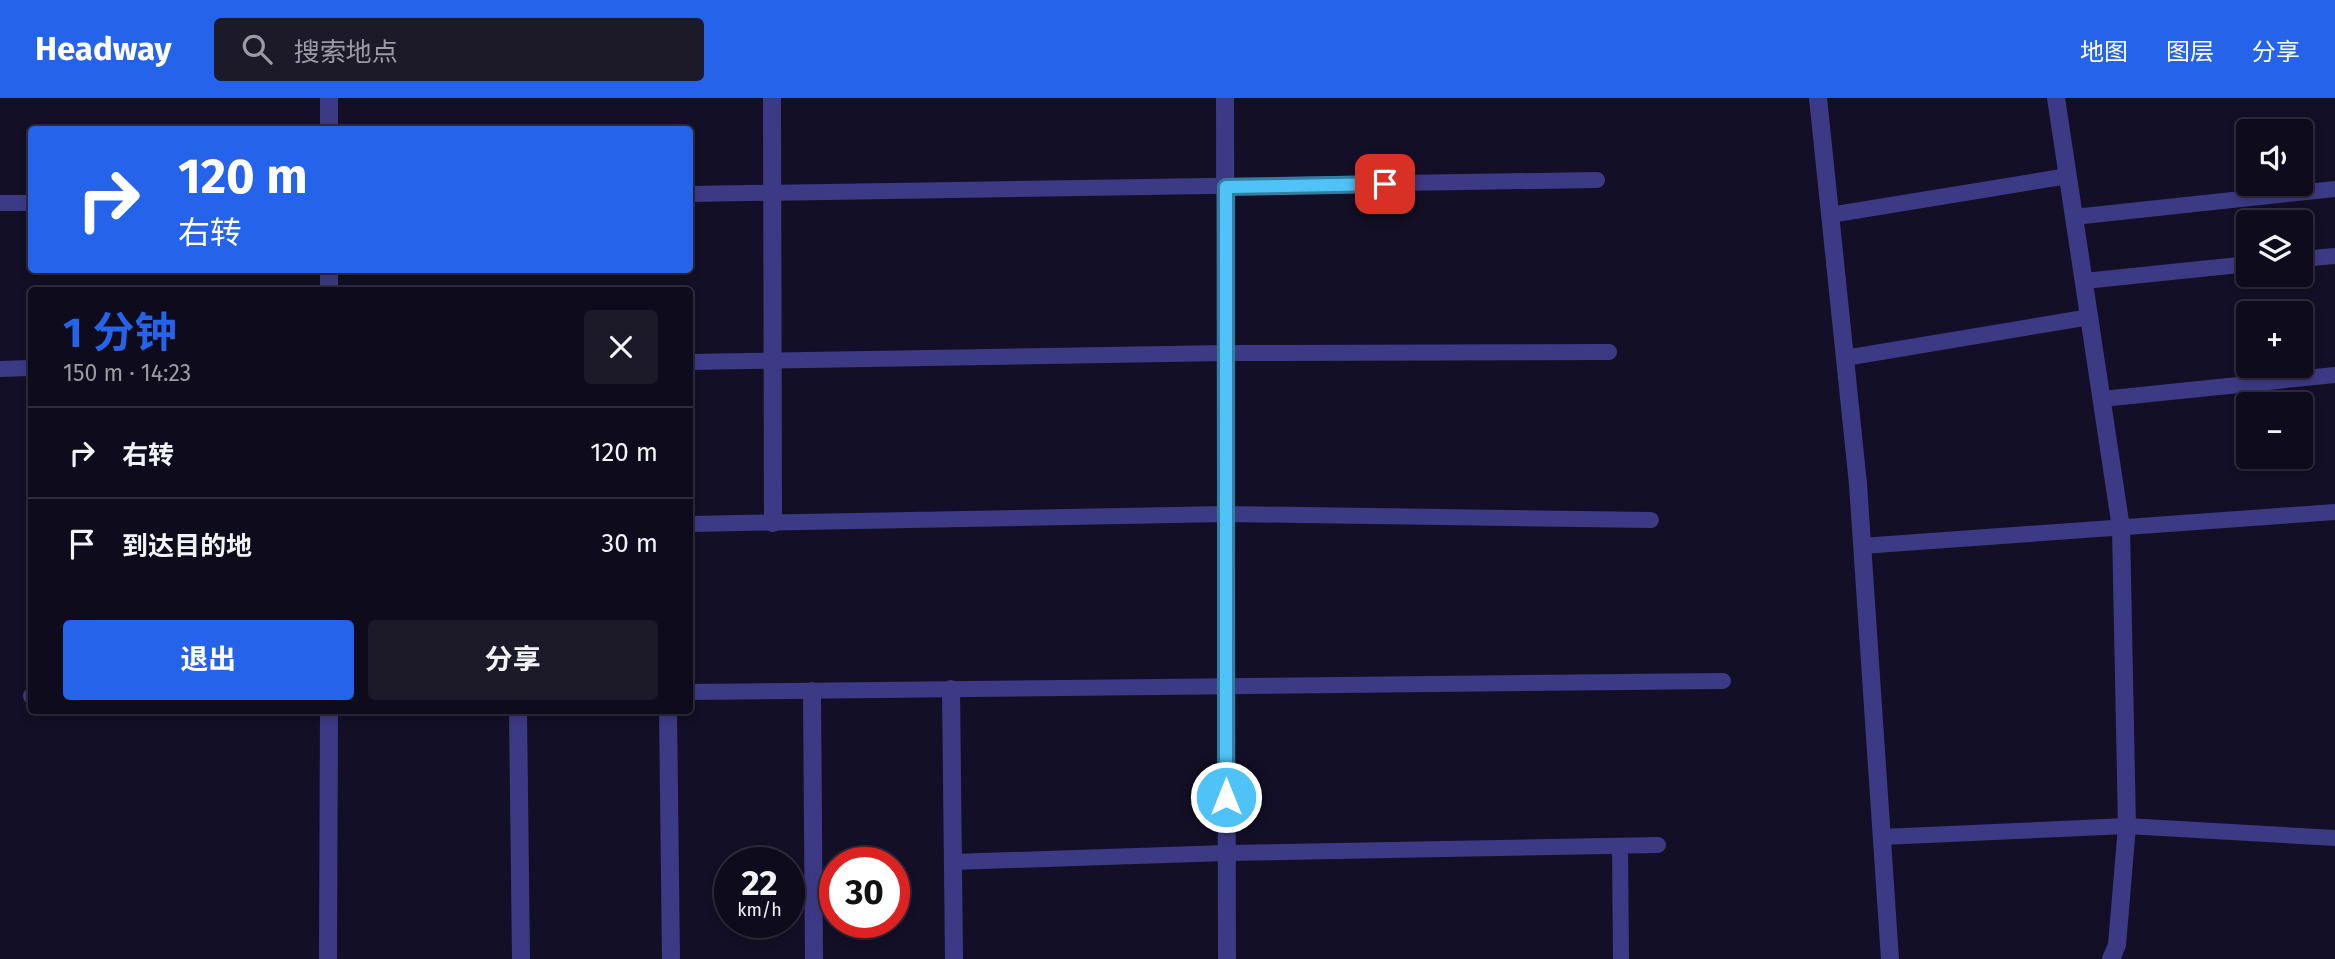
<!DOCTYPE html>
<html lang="zh">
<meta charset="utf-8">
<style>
body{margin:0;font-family:"Fira Sans","Noto Sans SC",sans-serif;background:#1c1929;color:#f1f3f6;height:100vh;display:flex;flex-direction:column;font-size:26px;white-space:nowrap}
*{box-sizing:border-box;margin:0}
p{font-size:23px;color:#9b9ba3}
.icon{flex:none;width:38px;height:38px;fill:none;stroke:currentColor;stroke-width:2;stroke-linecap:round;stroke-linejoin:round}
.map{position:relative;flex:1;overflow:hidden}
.side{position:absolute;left:28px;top:189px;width:665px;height:427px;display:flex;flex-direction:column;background:#0e0b1c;border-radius:7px;box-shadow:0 4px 10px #0003,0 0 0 2px #2e2b3b}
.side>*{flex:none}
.top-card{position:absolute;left:28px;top:28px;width:665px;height:147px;border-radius:7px;box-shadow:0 4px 10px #0003,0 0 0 2px #2e2b3b;background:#2563eb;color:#fff;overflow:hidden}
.controls{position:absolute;left:2236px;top:21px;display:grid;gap:14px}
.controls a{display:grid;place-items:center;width:77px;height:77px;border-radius:7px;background:#0e0b1c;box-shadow:0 4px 10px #0003,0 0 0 2px #2e2b3b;font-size:35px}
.speed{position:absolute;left:714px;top:749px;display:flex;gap:14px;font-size:35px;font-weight:700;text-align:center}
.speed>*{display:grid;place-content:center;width:91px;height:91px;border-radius:50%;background:#0e0b1c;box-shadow:0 4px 10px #0003,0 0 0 2px #2e2b3b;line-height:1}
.speed small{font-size:18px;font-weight:400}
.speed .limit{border:10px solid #d22;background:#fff;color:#111}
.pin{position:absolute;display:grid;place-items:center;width:60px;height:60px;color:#fff;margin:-30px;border-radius:14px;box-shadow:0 4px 10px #0006}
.me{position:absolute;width:77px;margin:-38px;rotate:0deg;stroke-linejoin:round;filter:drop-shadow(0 0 5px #0008)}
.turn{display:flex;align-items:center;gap:24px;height:147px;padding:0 35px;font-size:32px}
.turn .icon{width:91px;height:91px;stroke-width:2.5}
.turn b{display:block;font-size:49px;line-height:60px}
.round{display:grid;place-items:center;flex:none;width:74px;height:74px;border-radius:7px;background:#1c1929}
.head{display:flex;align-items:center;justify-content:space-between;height:119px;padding:0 35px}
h1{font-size:42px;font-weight:700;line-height:52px;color:#2563eb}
.cta{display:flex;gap:14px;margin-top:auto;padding:14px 35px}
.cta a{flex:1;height:80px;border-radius:7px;background:#2563eb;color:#fff;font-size:28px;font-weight:700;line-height:80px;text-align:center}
.cta a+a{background:#1c1929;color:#f1f3f6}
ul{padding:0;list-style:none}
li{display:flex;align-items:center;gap:21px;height:91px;padding:0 35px;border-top:2px solid #2e2b3b}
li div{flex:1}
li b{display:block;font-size:26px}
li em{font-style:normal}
header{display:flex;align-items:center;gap:42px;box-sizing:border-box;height:98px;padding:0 35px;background:#2563eb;color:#fff}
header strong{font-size:33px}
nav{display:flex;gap:38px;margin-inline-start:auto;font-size:24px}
.search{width:490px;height:63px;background:#1c1929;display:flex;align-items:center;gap:18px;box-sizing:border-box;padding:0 24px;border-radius:7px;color:#9b9ba3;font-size:26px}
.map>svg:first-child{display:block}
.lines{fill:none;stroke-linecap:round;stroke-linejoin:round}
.service{stroke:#3d3a85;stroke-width:16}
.minor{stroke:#3d3a85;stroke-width:18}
.route-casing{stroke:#337fa1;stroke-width:18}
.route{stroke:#4fc3f7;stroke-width:12}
</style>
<header>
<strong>Headway</strong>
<div class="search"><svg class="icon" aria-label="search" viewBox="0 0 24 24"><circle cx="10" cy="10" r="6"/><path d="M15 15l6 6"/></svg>搜索地点</div>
<nav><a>地图</a><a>图层</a><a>分享</a></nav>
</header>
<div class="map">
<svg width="2335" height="861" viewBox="0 0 2335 861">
<rect width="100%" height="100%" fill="#130f26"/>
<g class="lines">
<path class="service" d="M690 96 1597 82
M0 105H32
M1830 117 2068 78
M2074 119 2335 91
M2301 161 2335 158
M2084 183 2249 166
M1845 260 2090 219
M690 264 1226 255 1609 254
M0 271 32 270
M2102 301 2335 277
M690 426 1226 416 1651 422
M1862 448 2335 414
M690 594 1723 583
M31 598H32
M1882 739 2127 728 2335 740
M1620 748 1621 861
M953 764 1226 755 1658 747"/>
<path class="minor" d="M772 0 773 425
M1225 0 1227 861
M1818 0 1858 386 1890 861
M2056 0 2121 430 2127 728 2117 847 2111 861
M329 32V0
M329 192V172
M951 591 954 861
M812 593 814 861
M518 612 521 861
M668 612 671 861
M328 861 329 612"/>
</g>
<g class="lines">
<defs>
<path id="route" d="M1226 699V89L1385 86"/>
</defs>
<use href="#route" class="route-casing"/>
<use href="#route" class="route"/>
</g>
</svg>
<div class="controls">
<a><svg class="icon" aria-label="sound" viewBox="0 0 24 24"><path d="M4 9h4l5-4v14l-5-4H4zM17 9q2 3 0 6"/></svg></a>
<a><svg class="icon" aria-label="layers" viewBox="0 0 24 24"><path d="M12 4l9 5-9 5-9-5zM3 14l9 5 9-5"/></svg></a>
<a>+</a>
<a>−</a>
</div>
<div class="speed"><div>22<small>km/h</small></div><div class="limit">30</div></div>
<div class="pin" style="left:1385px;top:86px;background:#d93025"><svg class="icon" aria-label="arrive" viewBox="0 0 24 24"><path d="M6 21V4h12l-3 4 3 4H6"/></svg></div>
<svg class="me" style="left:1226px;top:699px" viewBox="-20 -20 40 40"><circle r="17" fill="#4fc3f7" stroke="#fff" stroke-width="3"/><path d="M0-11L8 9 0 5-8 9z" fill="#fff"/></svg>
<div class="top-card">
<div class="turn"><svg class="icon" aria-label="right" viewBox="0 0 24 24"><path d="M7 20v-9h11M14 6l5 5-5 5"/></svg><div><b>120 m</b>右转</div></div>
</div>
<section class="side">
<div class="head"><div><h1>1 分钟</h1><p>150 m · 14:23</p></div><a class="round"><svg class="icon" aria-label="close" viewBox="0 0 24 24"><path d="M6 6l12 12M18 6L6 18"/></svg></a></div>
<ul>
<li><svg class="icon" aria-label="right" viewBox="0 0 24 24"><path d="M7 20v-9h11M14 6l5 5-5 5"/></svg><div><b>右转</b></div><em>120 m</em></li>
<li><svg class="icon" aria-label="arrive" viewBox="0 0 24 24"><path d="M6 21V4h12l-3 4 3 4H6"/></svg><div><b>到达目的地</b></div><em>30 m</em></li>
</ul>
<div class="cta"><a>退出</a><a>分享</a></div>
</section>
</div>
